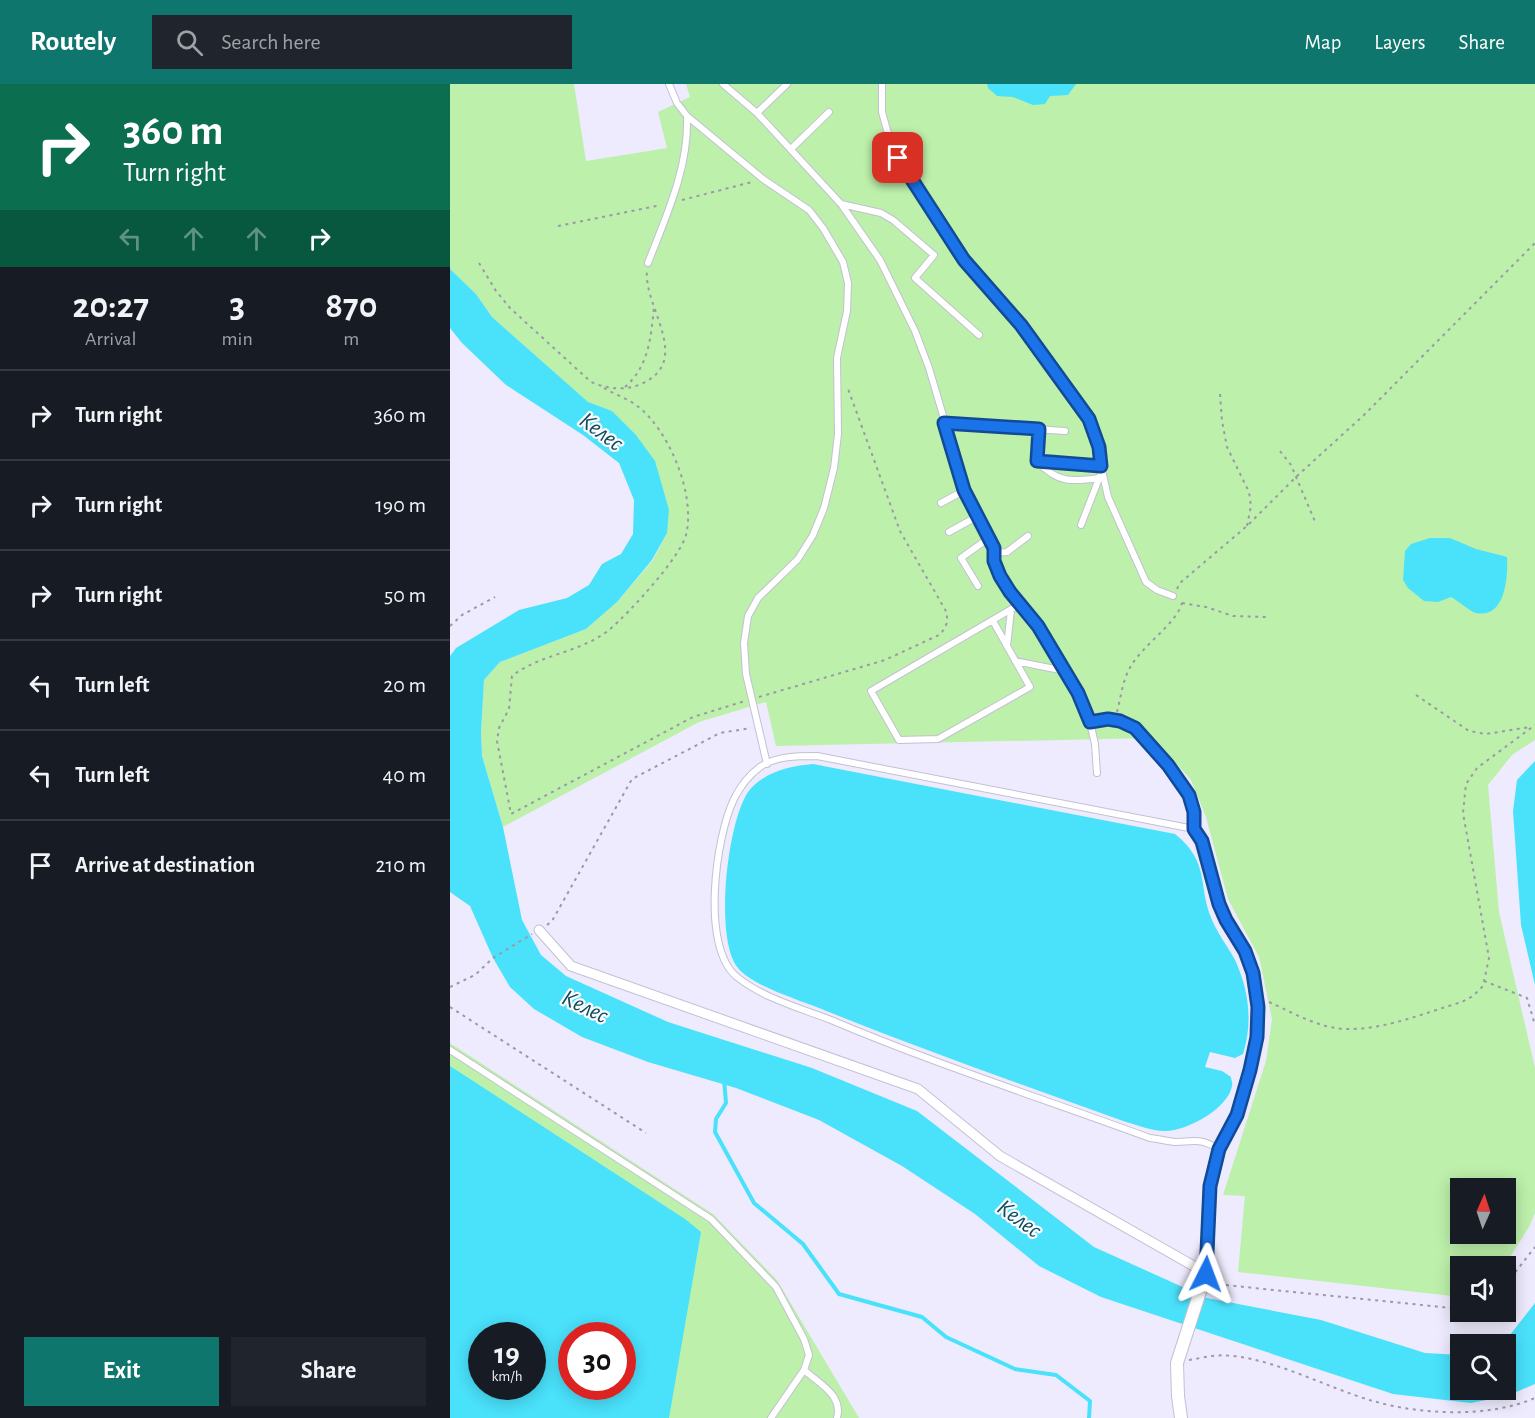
<!DOCTYPE html>
<meta charset="utf-8">
<style>
body{margin:0;font-family:"Alegreya Sans",sans-serif;background:#20242c;color:#f1f3f6;height:100vh;display:flex;flex-direction:column;font-size:22px;white-space:nowrap}
*{box-sizing:border-box;margin:0}
p{font-size:20px;color:#9ea1a6}
.icon{flex:none;width:33px;height:33px;fill:none;stroke:currentColor;stroke-width:2;stroke-linecap:round;stroke-linejoin:round}
.map{position:relative;flex:1;overflow:hidden}
.sheet{display:flex;flex-direction:column;background:#171b24;width:450px}
.sheet>*{flex:none}
.guide{background:#0b6e4f;color:#fff;overflow:hidden}
.needle{width:39px;rotate:3deg}
.buttons{position:absolute;left:1000px;top:1094px;display:grid;gap:12px}
.buttons a{display:grid;place-items:center;width:66px;height:66px;border-radius:0px;background:#171b24;box-shadow:0 3px 15px #0003;font-size:30px}
.speed{position:absolute;left:18px;top:1238px;display:flex;gap:12px;font-size:30px;font-weight:700;text-align:center}
.speed>*{display:grid;place-content:center;width:78px;height:78px;border-radius:50%;background:#171b24;box-shadow:0 3px 15px #0003;line-height:1}
.speed small{font-size:15px;font-weight:400}
.speed .limit{border:9px solid #d22;background:#fff;color:#111}
.pin{position:absolute;display:grid;place-items:center;width:51px;height:51px;color:#fff;margin:-26px;border-radius:12px;box-shadow:0 3px 9px #0006}
.me{position:absolute;width:66px;margin:-33px;rotate:3deg;stroke-linejoin:round;filter:drop-shadow(0 0 4px #0008)}
.turn{display:flex;align-items:center;gap:21px;height:126px;padding:0 24px;font-size:27px}
.turn .icon{width:78px;height:78px;stroke-width:2.5}
.turn b{display:block;font-size:42px;line-height:51px}
.lanes{display:flex;align-items:center;height:57px;padding:0 24px;background:#0003;justify-content:center;gap:30px;direction:ltr}
.lanes .off{opacity:.35}
.eta{display:flex;justify-content:space-evenly;align-items:center;height:102px;text-align:center}
.eta b{font-size:36px;font-weight:700;line-height:42px}
.primary-button{display:flex;gap:12px;margin-top:auto;padding:12px 24px}
.primary-button a{flex:1;height:69px;border-radius:0px;background:#0f766e;color:#fff;font-size:24px;font-weight:700;line-height:69px;text-align:center}
.primary-button a+a{background:#20242c;color:#f1f3f6}
ul{padding:0;list-style:none}
li{display:flex;align-items:center;gap:18px;height:90px;padding:0 24px;border-top:2px solid #363941}
li div{flex:1}
li b{display:block;font-size:22px}
li em{font-style:normal}
header{display:flex;align-items:center;gap:36px;box-sizing:border-box;height:84px;padding:0 30px;background:#0f766e;color:#fff}
header strong{font-size:28px}
nav{display:flex;gap:33px;margin-inline-start:auto;font-size:21px}
.search{width:420px;height:54px;background:#20242c;display:flex;align-items:center;gap:15px;box-sizing:border-box;padding:0 21px;border-radius:0px;color:#9ea1a6;font-size:22px}
main{display:flex;flex:1;min-height:0}
.map>svg:first-child{display:block}
.green{fill:#bdf0ab;fill-rule:evenodd}
.water{fill:#4ae1fb;fill-rule:evenodd}
.lines{fill:none;stroke-linecap:round;stroke-linejoin:round}
.stream{stroke:#4ae1fb;stroke-width:4}
.service-casing{stroke:#c3c0d3;stroke-width:8}
.pedestrian-casing{stroke:#c3c0d3;stroke-width:11}
.minor-casing{stroke:#c3c0d3;stroke-width:14}
.path{stroke:#9b99a7;stroke-width:2;stroke-dasharray:3 4.5;stroke-linecap:butt}
.service{stroke:#fff;stroke-width:6}
.pedestrian{stroke:#fff;stroke-width:9}
.minor{stroke:#fff;stroke-width:12}
.route-casing{stroke:#114b97;stroke-width:15}
.route{stroke:#1a73e8;stroke-width:10}
.labels{text-anchor:middle;dominant-baseline:central;stroke-width:4.5;stroke-linejoin:round;paint-order:stroke}
.water-label{font-size:24px;font-style:italic;fill:#0b4d58;stroke:#fbfafe}
</style>
<header>
<strong>Routely</strong>
<div class="search"><svg class="icon" aria-label="search" viewBox="0 0 24 24"><circle cx="10" cy="10" r="6"/><path d="M15 15l6 6"/></svg>Search here</div>
<nav><a>Map</a><a>Layers</a><a>Share</a></nav>
</header>
<main>
<section class="sheet">
<div class="guide">
<div class="turn"><svg class="icon" aria-label="right" viewBox="0 0 24 24"><path d="M7 20v-9h11M14 6l5 5-5 5"/></svg><div><b>360 m</b>Turn right</div></div>
<div class="lanes"><svg class="icon off" aria-label="left" viewBox="0 0 24 24"><path d="M17 20v-9H6M10 6l-5 5 5 5"/></svg><svg class="icon off" aria-label="ahead" viewBox="0 0 24 24"><path d="M12 20V5M6 11l6-6 6 6"/></svg><svg class="icon off" aria-label="ahead" viewBox="0 0 24 24"><path d="M12 20V5M6 11l6-6 6 6"/></svg><svg class="icon" aria-label="right" viewBox="0 0 24 24"><path d="M7 20v-9h11M14 6l5 5-5 5"/></svg></div>
</div>
<div class="eta">
<div><b>20:27</b><p>Arrival</p></div>
<div><b>3</b><p>min</p></div>
<div><b>870</b><p>m</p></div>
</div>
<ul>
<li><svg class="icon" aria-label="right" viewBox="0 0 24 24"><path d="M7 20v-9h11M14 6l5 5-5 5"/></svg><div><b>Turn right</b></div><em>360 m</em></li>
<li><svg class="icon" aria-label="right" viewBox="0 0 24 24"><path d="M7 20v-9h11M14 6l5 5-5 5"/></svg><div><b>Turn right</b></div><em>190 m</em></li>
<li><svg class="icon" aria-label="right" viewBox="0 0 24 24"><path d="M7 20v-9h11M14 6l5 5-5 5"/></svg><div><b>Turn right</b></div><em>50 m</em></li>
<li><svg class="icon" aria-label="left" viewBox="0 0 24 24"><path d="M17 20v-9H6M10 6l-5 5 5 5"/></svg><div><b>Turn left</b></div><em>20 m</em></li>
<li><svg class="icon" aria-label="left" viewBox="0 0 24 24"><path d="M17 20v-9H6M10 6l-5 5 5 5"/></svg><div><b>Turn left</b></div><em>40 m</em></li>
<li><svg class="icon" aria-label="arrive" viewBox="0 0 24 24"><path d="M6 21V4h12l-3 4 3 4H6"/></svg><div><b>Arrive at destination</b></div><em>210 m</em></li>
</ul>
<div class="primary-button"><a>Exit</a><a>Share</a></div>
</section>
<div class="map">
<svg width="1085" height="1334" viewBox="0 0 1085 1334">
<rect width="100%" height="100%" fill="#eeebfe"/>
<path class="green" d="M0 0H124L136 77 217 64 208 28 240 13 236 0H1085V656L1062 671 1038 701 1049 828 1085 984V1129L1079 1143 1055 1181 1011 1182V1213L788 1188 795 1112 773 1111 816 977 822 935 809 873 778 815 756 733 741 696 703 654 326 662 316 618 249 638 53 743 32 672 31 648 34 596 50 578 136 545 167 518 203 476 217 449 162 327 138 319 42 233 26 210 0 185ZM1011 1104H1056V1149H1011Z
M0 959 263 1130 327 1196 409 1334H0ZM32 1251H82V1302H32ZM122 1251H172V1302H122Z"/>
<path class="water" d="M537 0H626L618 11 600 12 595 20 583 21 563 13 547 12 538 4Z
M0 185 26 210 42 233 138 318 162 327 186 351 205 377 219 426 217 449 202 476 167 518 136 545 50 578 34 596 31 648 32 672 53 743 72 836 91 871 116 892 218 938 362 984 467 1027 644 1163 757 1214 871 1236 975 1269 1011 1271V1305H1056V1260H1048L1056 1256 1085 1219V1300L1057 1312 1021 1319 943 1310 651 1213 589 1182 525 1130 452 1082 369 1036 286 1004 198 978 132 953 84 925 60 903 43 874 20 822 0 808V572L6 564 69 526 117 514 139 501 152 480 171 470 183 450 184 416 169 379 133 351 56 301 12 259 0 244Z
M980 454H1000L1026 465 1057 473C1058 492 1056 535 1026 529 1021 528 1007 516 1001 513L988 518 974 517 958 504 953 496 955 467 961 460Z
M1085 677V901L1071 841 1063 727 1067 696Z
M363 680 725 750C761 779 747 801 762 836 768 850 778 863 785 876 799 906 803 939 793 970L785 974 760 968 755 983 772 987 781 993C781 996 783 999 782 1002 778 1025 735 1048 714 1047 702 1047 688 1041 676 1038 573 1001 470 965 369 924 348 916 301 901 288 884 264 855 277 739 298 708 313 688 340 682 363 680Z
M0 982 235 1135 251 1148 219 1334H0ZM32 1251H82V1302H32ZM122 1251H172V1302H122Z"/>
<g class="lines">
<path class="stream" d="M274 995 276 1019 266 1035 265 1048 304 1119 353 1160 389 1210 472 1233 496 1253 565 1285 606 1291 640 1317 639 1334"/>
<defs>
<path id="service" d="M219 0 227 19 237 32 313 95 359 126 373 144 393 178 398 199 397 227 387 274 388 350 384 384 374 424 363 451 348 475 308 514 298 532 294 559 296 590 317 680
M273 0 307 29 391 120 430 176 465 247 479 284 515 406 544 463V477L550 492 560 508 588 542 628 609 640 638 645 660 647 689
M432 0V28L437 46 448 74 470 110 514 176 571 241 639 335 649 363 651 382 658 413 696 498 707 506 723 512
M307 29 337 0
M341 65 379 28
M391 120 431 129 443 136 484 171 465 194 529 251
M198 179C216 132 239 84 237 32
M494 339 615 347
M589 345 587 377 651 382
M587 377C607 399 622 398 649 394
M491 419 515 406
M631 441 650 392
M499 448 528 432
M544 469 557 468 578 452
M528 502 511 474 539 454
M543 537 580 603 488 655 449 656 421 607 570 520
M557 562 561 526
M565 577 615 587
M640 638C655 636 672 634 685 644 701 656 740 707 744 726 745 732 744 739 744 745L367 672C348 672 325 672 310 683 299 691 290 703 284 715 266 752 250 863 287 893 313 914 350 924 381 936 485 980 594 1015 700 1054 708 1055 717 1057 725 1058 747 1058 748 1053 769 1065
M0 966 261 1135 326 1203 354 1255 359 1271 354 1286 321 1334
M354 1286C370 1300 393 1311 387 1334"/>
<path id="pedestrian" d="M89 846 121 882 468 1005 550 1072 756 1189"/>
<path id="minor" d="M731 1334 728 1312 727 1279 756 1189 760 1102 769 1065 787 1031 800 986 807 953 808 923 803 889 795 867 776 836 769 820 751 757 744 745"/>
</defs>
<use href="#service" class="service-casing"/>
<use href="#pedestrian" class="pedestrian-casing"/>
<use href="#minor" class="minor-casing"/>
<path class="path" d="M232 116 302 98
M108 142 211 121
M29 179 46 207 60 224 141 298C157 305 175 307 191 300 244 277 193 223 197 186
M175 303C199 282 201 253 204 223
M154 304C164 310 176 314 186 321 219 345 246 411 236 451 230 474 178 530 159 546 130 569 90 570 62 592L59 625 49 644 47 657 61 730 243 633 295 617
M770 310 772 337 777 363 799 408 801 422 797 442
M830 367 841 381 866 440
M727 505 730 499 797 442 847 392 914 331 1085 159
M732 519 756 523 783 532 816 533
M0 542 12 531 45 513
M966 611 1019 647 1036 650 1080 643
M309 613 435 576 491 550 497 539V529L450 447 397 302
M667 628C671 613 673 594 681 582 693 561 727 539 732 519L731 518
M97 841 102 837 182 695 270 649 301 644
M1034 897 1077 914 1085 941
M0 903 25 891 43 874 82 850
M819 918C839 927 858 938 880 943 921 952 973 929 1012 918L1023 912 1033 902 1039 874 1013 729 1016 700 1027 684 1085 641
M0 923 196 1049
M768 1190H770L775 1201 1011 1225
M1056 1200 1085 1163
M739 1276C746 1275 754 1273 761 1272 809 1266 876 1304 923 1317 972 1331 1038 1334 1085 1314"/>
<use href="#service" class="service"/>
<use href="#pedestrian" class="pedestrian"/>
<use href="#minor" class="minor"/>
</g>
<g class="lines">
<defs>
<path id="route" d="M448 74 514 176 571 241 639 335 649 363 651 382 587 377 589 345 494 339 514 406 544 464V477L550 492 560 508 588 542 628 609 640 638 658 635 670 637 685 644 718 681 739 711 744 728V745L752 757 769 820 776 836 795 867 803 889 808 923 807 953 800 986 787 1031 769 1065 760 1102 756 1190"/>
</defs>
<use href="#route" class="route-casing"/>
<use href="#route" class="route"/>
</g>
<g class="labels">
<g class="water-label">
<text transform="translate(151 348) rotate(37)">Келес</text>
<text transform="translate(135 923) rotate(26)">Келес</text>
<text transform="translate(569 1135) rotate(36)">Келес</text>
</g>
</g>
</svg>
<div class="buttons">
<a><svg class="needle" viewBox="-14 -14 28 28"><path d="M0-13l5 13h-10z" fill="#e53935"/><path d="M0 13l5-13h-10z" fill="#9ea1a6"/></svg></a>
<a><svg class="icon" aria-label="sound" viewBox="0 0 24 24"><path d="M4 9h4l5-4v14l-5-4H4zM17 9q2 3 0 6"/></svg></a>
<a><svg class="icon" aria-label="search" viewBox="0 0 24 24"><circle cx="10" cy="10" r="6"/><path d="M15 15l6 6"/></svg></a>
</div>
<div class="speed"><div>19<small>km/h</small></div><div class="limit">30</div></div>
<div class="pin" style="left:448px;top:74px;background:#d93025"><svg class="icon" aria-label="arrive" viewBox="0 0 24 24"><path d="M6 21V4h12l-3 4 3 4H6"/></svg></div>
<svg class="me" style="left:756px;top:1190px" viewBox="-20 -20 40 40"><path d="M0-17L14 15 0 8-14 15z" fill="#1a73e8" stroke="#fff" stroke-width="4"/></svg>
</div>
</main>
